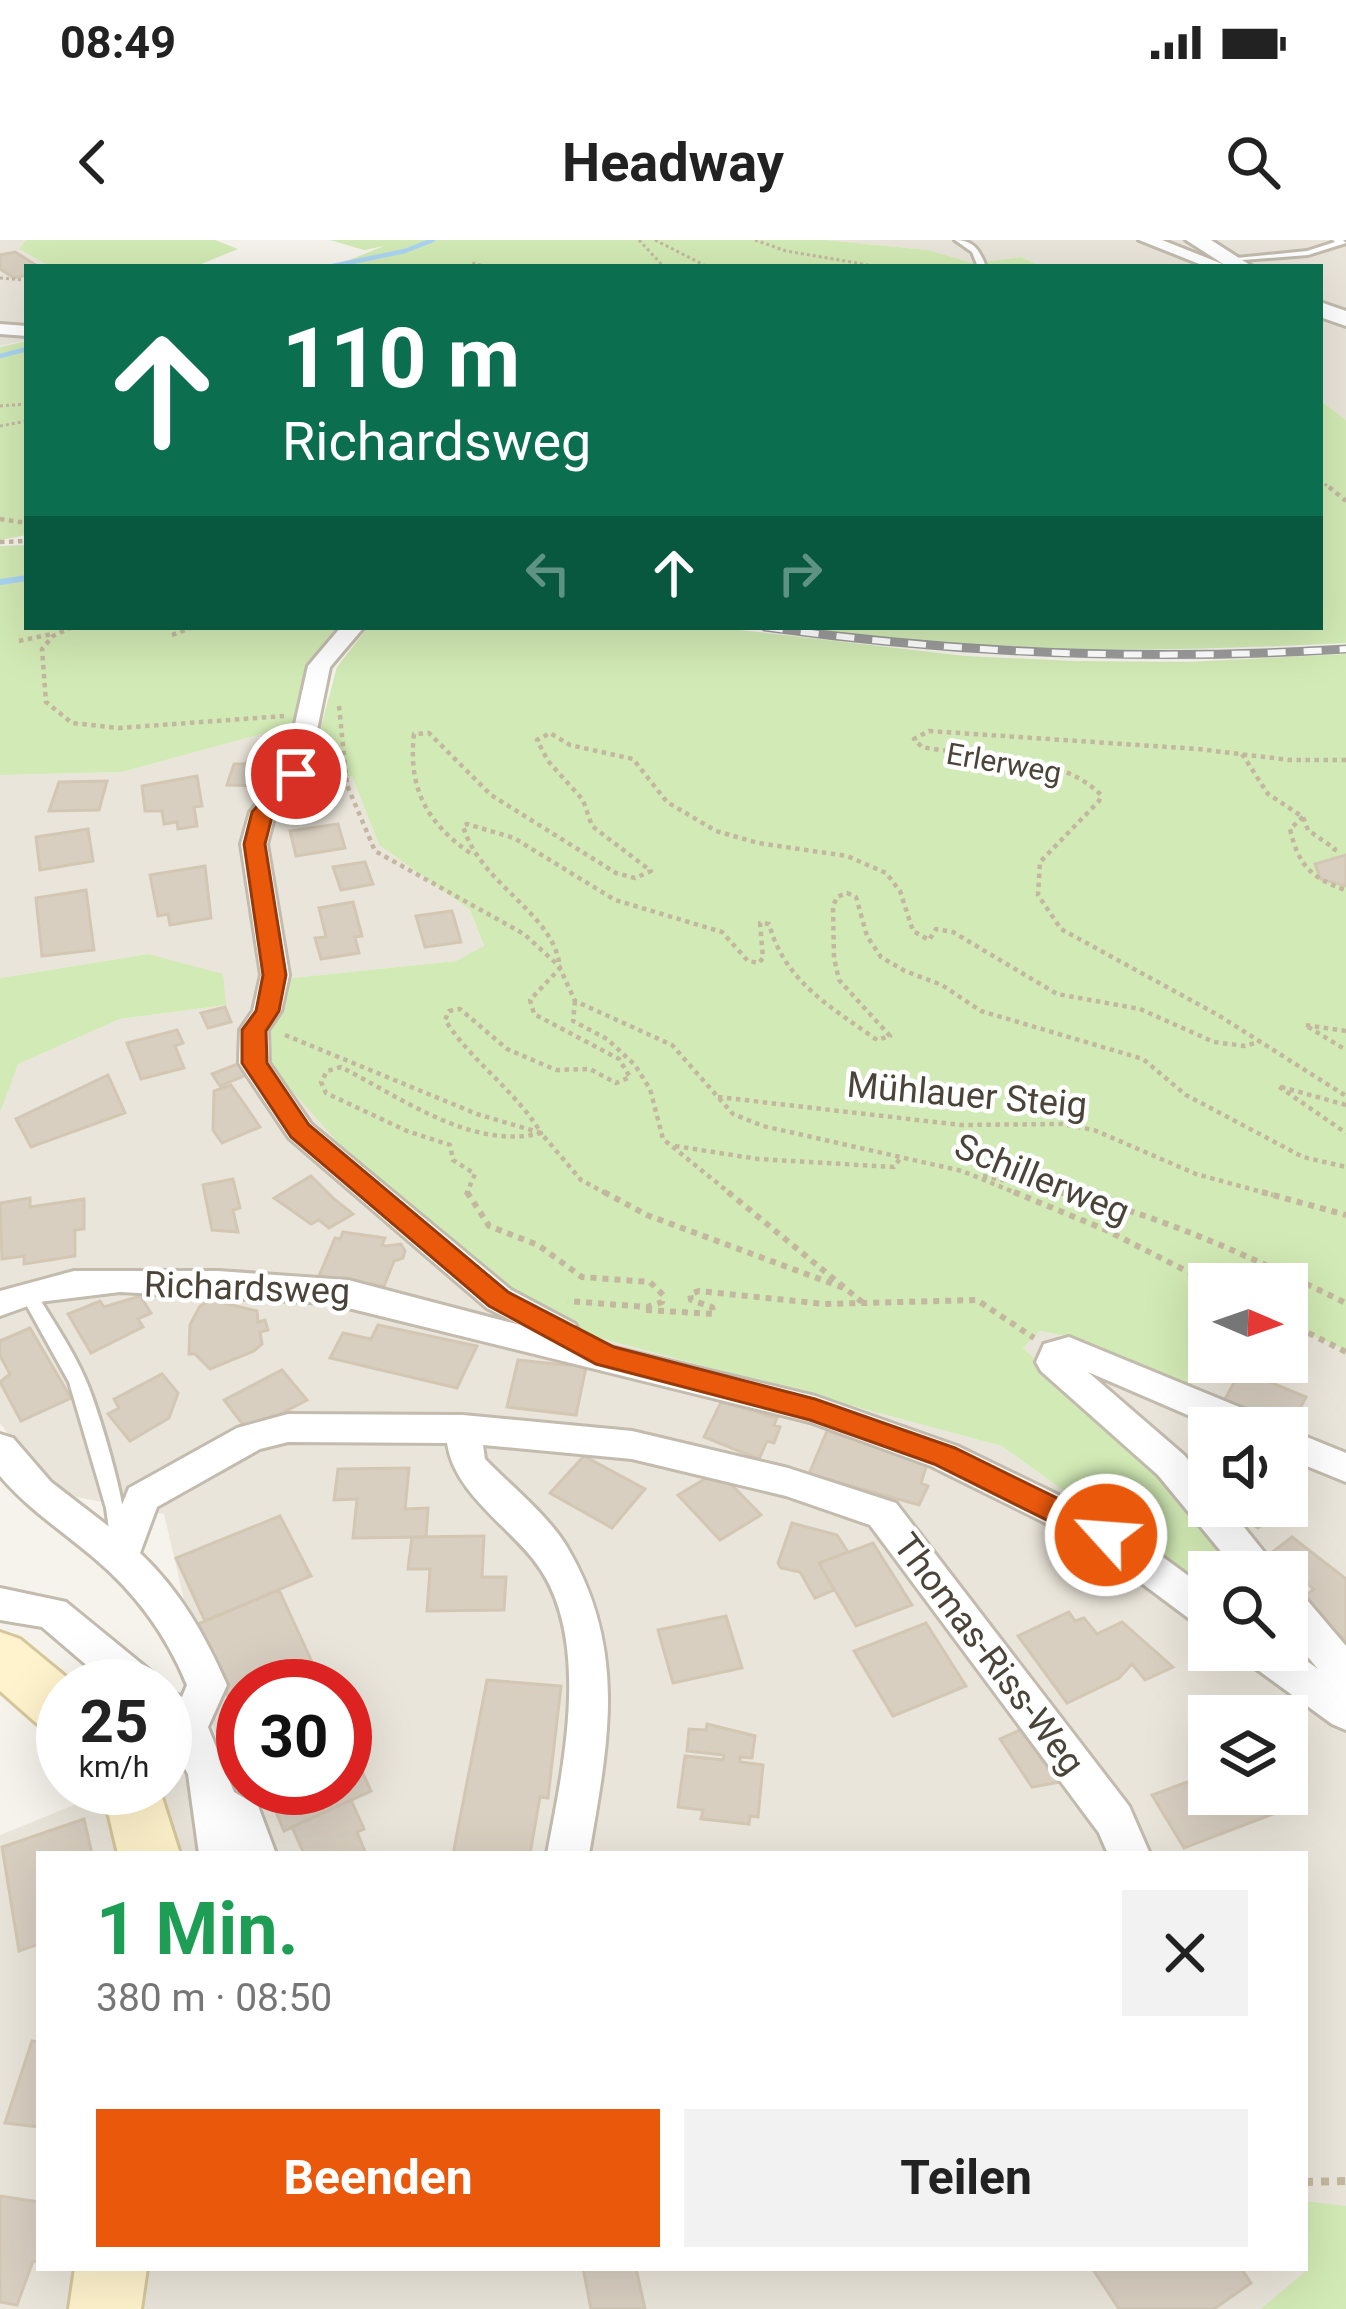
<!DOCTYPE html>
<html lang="de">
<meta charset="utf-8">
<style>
body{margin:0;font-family:Roboto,sans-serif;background:#f2f2f2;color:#222;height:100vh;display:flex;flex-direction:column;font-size:45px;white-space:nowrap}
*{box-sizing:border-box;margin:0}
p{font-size:39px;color:#767676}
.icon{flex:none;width:66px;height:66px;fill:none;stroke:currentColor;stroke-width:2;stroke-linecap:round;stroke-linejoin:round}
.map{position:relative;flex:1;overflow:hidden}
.drawer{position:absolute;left:36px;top:1611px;width:1272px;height:420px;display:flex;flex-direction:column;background:#fff;border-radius:0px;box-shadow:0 12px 48px #0002}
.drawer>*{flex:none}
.hud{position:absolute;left:24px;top:24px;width:1299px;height:366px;border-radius:0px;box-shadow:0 12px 48px #0002;background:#0b6e4f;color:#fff;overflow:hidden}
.needle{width:78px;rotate:92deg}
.buttons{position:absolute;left:1188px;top:1023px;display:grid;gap:24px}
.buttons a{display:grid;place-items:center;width:120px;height:120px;border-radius:0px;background:#fff;box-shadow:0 12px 48px #0002;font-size:60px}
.speed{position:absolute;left:36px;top:1419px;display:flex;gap:24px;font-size:60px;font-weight:700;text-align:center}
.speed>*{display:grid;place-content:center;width:156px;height:156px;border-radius:50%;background:#fff;box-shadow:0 12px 48px #0002;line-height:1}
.speed small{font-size:30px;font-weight:400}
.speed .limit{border:18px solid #d22;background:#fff;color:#111}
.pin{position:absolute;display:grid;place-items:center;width:102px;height:102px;color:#fff;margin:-51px;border:6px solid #fff;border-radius:50%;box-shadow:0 3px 12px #0007}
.me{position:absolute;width:132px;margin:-66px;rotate:296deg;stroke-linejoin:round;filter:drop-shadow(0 0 9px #0008)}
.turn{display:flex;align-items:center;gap:42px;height:252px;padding:0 60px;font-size:54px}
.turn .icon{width:156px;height:156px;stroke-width:2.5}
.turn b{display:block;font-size:84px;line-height:102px}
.lanes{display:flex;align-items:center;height:114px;padding:0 60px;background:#0003;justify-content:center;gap:60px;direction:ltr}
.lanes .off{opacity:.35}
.round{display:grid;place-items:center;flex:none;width:126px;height:126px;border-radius:0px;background:#f2f2f2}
.head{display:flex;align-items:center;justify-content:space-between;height:204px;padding:0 60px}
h1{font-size:72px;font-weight:700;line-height:90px;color:#1e9e55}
.primary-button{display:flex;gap:24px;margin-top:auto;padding:24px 60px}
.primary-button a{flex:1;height:138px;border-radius:0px;background:#ea580c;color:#fff;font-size:48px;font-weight:700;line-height:138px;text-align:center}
.primary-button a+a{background:#f2f2f2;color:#222}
.status{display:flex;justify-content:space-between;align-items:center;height:84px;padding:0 60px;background:#fff;direction:ltr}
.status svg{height:33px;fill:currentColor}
header{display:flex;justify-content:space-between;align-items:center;height:156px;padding:0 60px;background:#fff;font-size:54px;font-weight:700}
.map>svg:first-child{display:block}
.residential{fill:#eae5da;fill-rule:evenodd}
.green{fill:#d2eab5}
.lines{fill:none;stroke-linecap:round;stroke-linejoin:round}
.stream-far1{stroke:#a9d4f2;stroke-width:4.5}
.stream{stroke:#a9d4f2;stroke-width:6}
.building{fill:#d8cfc1;stroke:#d3c7b4;stroke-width:3}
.service-casing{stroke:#c2bbae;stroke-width:6}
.minor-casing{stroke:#c2bbae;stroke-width:6}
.tertiary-casing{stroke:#c2bbae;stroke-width:6}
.secondary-casing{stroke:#d6c79b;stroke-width:6}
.path-far3{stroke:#c4b79f;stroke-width:3;stroke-dasharray:3 3;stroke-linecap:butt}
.path-far2{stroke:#c4b79f;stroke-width:4.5;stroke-dasharray:4.5 4.5;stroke-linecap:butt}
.path-far1{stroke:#c4b79f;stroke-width:6;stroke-dasharray:6 6;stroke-linecap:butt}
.path{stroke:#c4b79f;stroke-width:8;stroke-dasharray:8 8;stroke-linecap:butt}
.service{fill:#fff;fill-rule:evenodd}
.minor{fill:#fff;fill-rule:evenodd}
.tertiary{fill:#fff;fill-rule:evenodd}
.secondary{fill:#fff3cd;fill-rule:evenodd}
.rail-casing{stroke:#9a9a9a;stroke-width:9}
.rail{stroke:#fff;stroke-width:6;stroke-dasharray:18;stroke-linecap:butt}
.route{fill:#ea580c;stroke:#983908;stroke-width:3}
.labels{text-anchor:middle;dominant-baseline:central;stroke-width:9;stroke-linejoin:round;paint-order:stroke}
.far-street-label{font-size:30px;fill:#4b4439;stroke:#fff}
.street-label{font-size:36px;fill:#4b4439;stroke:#fff}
</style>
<div class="status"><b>08:49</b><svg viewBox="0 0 49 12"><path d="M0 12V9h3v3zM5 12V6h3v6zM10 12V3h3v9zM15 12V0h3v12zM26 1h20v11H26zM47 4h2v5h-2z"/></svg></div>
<header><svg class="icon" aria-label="back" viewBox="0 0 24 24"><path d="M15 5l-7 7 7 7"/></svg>Headway<svg class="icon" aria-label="search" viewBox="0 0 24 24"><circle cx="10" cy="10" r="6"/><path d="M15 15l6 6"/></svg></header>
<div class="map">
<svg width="1346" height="2069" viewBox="0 0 1346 2069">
<rect width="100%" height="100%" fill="#f6f3ec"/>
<path class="residential" d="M0 0H26L20 10 50 27H27V100L0 106Z
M825 0H1346V180L1320 160V27H1043L1021 17 973 23 928 10Z
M305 482H325L307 538 352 536 379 605 470 670 484 707 456 721 293 738 573 1091 1002 1206 1209 1356V1410H1284L1296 1406 1287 1394V1332H1237L1139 1211 1023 1108 1038 1091 1081 1099 1187 1150 1213 1122H1287V1085L1346 1110V2069H0V1595L116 1548H165V1528L218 1506 164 1274 66 1255 19 1210 0 1183V873L17 824 120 779 226 765 148 714 0 738V535L122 532ZM1209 1188H1287V1266H1209ZM243 1446H345V1548H243ZM1209 1476H1287V1554H1209ZM39 1614H1305V2028H39Z"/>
<path class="green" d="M26 0H215L238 9 194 27H50L19 9Z
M330 0H825L928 10 973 23 1021 17 1043 27H332L384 6 364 10Z
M27 101V295L0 300V107Z
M1320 160 1346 180V403C1165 412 982 416 802 387H1320Z
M27 305V387H343L305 482 122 532 0 535V306Z
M368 387H714L965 416 1073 421 1188 422 1346 414V1110L1287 1085V1044H1209V1122H1213L1187 1150 1081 1099 1039 1091 1023 1108 1139 1211 1237 1332H1209V1356L1002 1206 573 1091 390 961 270 826 265 797 292 738 456 721 484 706 470 670 379 605 352 536 307 538 337 427Z
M148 714 223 734 226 765 120 779 18 824 0 873V738Z
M1305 1961 1346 1966V2069H1261L1308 2029Z"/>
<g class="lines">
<path class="stream-far1" d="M328 27 405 11 433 0
M0 116 27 109"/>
<path class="stream" d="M0 342 27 338"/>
</g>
<path class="building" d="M15 12 39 27H27V35L14 38 0 29V15Z
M272 498H297L281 532H272L263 546 227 545 234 524H253L247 522Z
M197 536 202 566 194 567 197 586 178 589 177 582 164 584 162 571H145L142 546Z
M107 541 99 570 49 571 59 542Z
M338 584 345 608 296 616 290 591Z
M88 589 93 621 40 630 36 597Z
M1346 615V646L1321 639 1315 624Z
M365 622 373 644 341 650 333 627Z
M205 626 211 678 170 685 168 674 158 676 150 635Z
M86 650 94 710 42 716 36 658Z
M353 662 362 696 355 697 359 713 321 719 315 698 326 697 319 668Z
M452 671 461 702 425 707 416 676Z
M225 767 231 782 208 788 201 773Z
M177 790 183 803 175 806 184 828 141 839 127 803Z
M240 823 249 834 220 846 212 834Z
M108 835 125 873 31 907 16 879Z
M231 845 260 887 222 903 213 890 214 851Z
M311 936 334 959 353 974 329 988 319 980 311 984 274 958Z
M233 939 240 968 233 970 238 992 212 990 203 945Z
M30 958V967L84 959V989L75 990V1016L24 1024V1016L2 1019 0 963Z
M343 992 385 998 382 1005 386 1006 401 1004 405 1011 403 1018 394 1021 384 1046 319 1036 335 998 340 999Z
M140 1056 151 1073 138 1079 143 1087 91 1113 68 1074 100 1061 104 1067Z
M211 1060 257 1071 258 1082 265 1080 268 1090 260 1092 262 1104 254 1111 210 1129 195 1114H189L190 1085 200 1066Z
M378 1085 477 1106 457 1148 330 1118 343 1093 371 1099Z
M30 1088 71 1158 21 1181 0 1142 10 1134 0 1116V1101Z
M518 1120 586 1127 576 1175 507 1167Z
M282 1130 307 1160 248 1191 224 1160Z
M1241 1130 1306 1157 1287 1193V1188H1260L1219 1170Z
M162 1134 178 1153 169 1178 130 1201 108 1174 119 1168 114 1159Z
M721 1162 777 1178 774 1185 780 1187 774 1203 767 1201 759 1219 704 1197Z
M827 1191 928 1221 921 1243 928 1246 919 1265 809 1234Z
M584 1216 645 1249 612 1288 550 1253Z
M409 1228 405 1269 428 1268 426 1297 353 1298 357 1259 334 1260 338 1229Z
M718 1231 761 1275 720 1300 678 1255Z
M1222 1266H1286L1258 1288Z
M280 1276 311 1336 205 1381 176 1318Z
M792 1283 837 1295 848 1312 819 1323 834 1350 815 1358 800 1332 781 1328 778 1323Z
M484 1296 482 1337H506L504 1370 427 1371 430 1329H408L412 1297Z
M1292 1297 1346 1339V1401L1300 1360 1314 1349 1271 1313Z
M873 1303 912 1365 856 1386 819 1323Z
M279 1350 323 1446H243V1493L198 1384Z
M1069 1372 1075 1381 1084 1378 1097 1394 1122 1382 1173 1427 1145 1440 1132 1424 1119 1438 1067 1463 1018 1396Z
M726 1376 742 1428 673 1443 658 1390Z
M926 1383 966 1446 893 1476 854 1411Z
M487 1440 561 1446 548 1558 540 1557 530 1614H453Z
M707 1484 755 1496 752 1518 740 1517V1522L763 1525 758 1577 750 1576 749 1584 701 1579 703 1570 678 1567 685 1516 723 1520 724 1515 687 1511 689 1489 706 1490Z
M1029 1486 1066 1541 1032 1547 1000 1499Z
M345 1494 371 1551 284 1591 266 1548H345Z
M1209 1534V1554H1279L1289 1568 1184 1608 1152 1555Z
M351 1560 364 1589 357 1592 366 1614H304L292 1587Z
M84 1579 92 1614H39V1704L19 1711 2 1607Z
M32 1801 39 1802V1887L5 1883Z
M0 1956 39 1962V2022L33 2021 17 2065 0 2062Z
M583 2028H636L645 2069H591Z
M1092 2028H1241L1251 2043 1214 2069H1119Z"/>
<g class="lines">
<defs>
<path id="service" d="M955 0C974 0 980 11 986 27H978L972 12Z
M1333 0H1343L1346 3 1308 15 1230 21 1226 19 1307 11 1335 2Z
M26 1044 32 1046C50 1077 73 1109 87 1143 99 1172 132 1279 125 1304L118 1307 111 1304 106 1268 69 1142 18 1050Z"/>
<path id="minor" d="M1139 0H1162L1230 27H1207Z
M0 84 27 86V96L0 94Z
M341 387H364L330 427 308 534 275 574 267 604 289 735 281 771 268 790 269 823 311 884 511 1050 575 1084 580 1093 577 1099 815 1156 957 1206 1118 1284 1209 1351V1388L1195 1383 1092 1306 931 1226 810 1182 328 1063 120 1052 39 1062 0 1076V1051L74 1031H218L348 1040 520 1085 487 1068 289 898 239 823 240 790 253 771 261 735 241 604 250 572 284 533 308 426Z
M1069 1097 1266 1178 1271 1188H1218L1088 1132 1184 1215 1209 1244V1266H1227L1280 1332H1238L1158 1235 1041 1131 1036 1122 1044 1104Z
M288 1174 463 1175 632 1191 788 1228 896 1263 1129 1566 1150 1614H1108L1099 1593 870 1285 786 1256 632 1219 483 1205 485 1219C511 1246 548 1275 567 1307 628 1410 608 1504 589 1614H547C563 1528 594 1394 533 1319 503 1282 454 1251 447 1203L288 1202 260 1209 157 1267 140 1313C180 1351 205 1395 227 1445L208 1487 234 1552 258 1566 276 1614H199L188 1534 165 1494V1449L182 1457 187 1445C166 1394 135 1352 93 1317 61 1290 27 1268 0 1236V1194L13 1198 51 1242 112 1289 129 1248 237 1188Z
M1287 1189 1346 1213V1242L1287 1218Z
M0 1348 66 1362 154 1434 160 1446H111L42 1387 0 1380Z
M1287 1348 1301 1353 1346 1406V1490L1332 1484 1247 1422 1241 1410 1287 1407 1318 1429 1287 1392Z"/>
<path id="tertiary" d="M1186 0H1211L1253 27H1228Z
M1320 62 1346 71V86L1320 77Z"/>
<path id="secondary" d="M0 1392 20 1399 77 1446H63V1496L42 1488 0 1451Z
M93 1548H159L180 1614H118L109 1576Z
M75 2028H147L141 2069H69Z"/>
</defs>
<use href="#service" class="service-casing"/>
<use href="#minor" class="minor-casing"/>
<use href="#tertiary" class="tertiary-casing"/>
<use href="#secondary" class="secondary-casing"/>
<path class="path-far3" d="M639 0 664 27
M655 0 708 27
M755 0 786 11 880 27
M476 27 472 23 489 27
M0 38 23 40
M0 166 27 164
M0 186 27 181
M1320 240 1332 250"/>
<path class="path-far2" d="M1329 247 1346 261
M0 279 27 283
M0 302 27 301
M72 387 53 396 42 409 46 462 72 483 119 488 284 476
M172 395 193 387
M19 401 52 394
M339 466 347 545 375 611 524 694 559 726 575 761 672 805 733 874 763 886 962 931 1021 955
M1242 514 1268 554 1303 577 1308 590 1335 609 1332 616
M1346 520H1290L1198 509 929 491 914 499 922 507C978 518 1059 512 1101 555L1099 561 1040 622 1038 655 1061 689 1218 775 1346 856
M1303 577 1290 589C1298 624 1311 639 1346 650
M470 613C426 582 408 548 414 494L429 493 491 555 616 633 635 638 651 631 592 586 583 560 548 521 537 500 550 493 570 505 633 519 667 562 716 591 758 603 847 616 886 633 900 651 913 691 929 700 936 689 953 692 1057 754 1140 769 1214 802 1245 806 1261 801
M575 761 573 781 607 799 635 825 650 849 663 899 732 955
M1346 791 1305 785 1346 810
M285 795 477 874 541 893 581 940 609 955
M718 857 961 885 1062 884 1094 890 1196 934 1273 955
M1346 865 1278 846 1346 893
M675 906 758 919 894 927 901 917
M983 936 1073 955
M466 955 475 934 453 920 450 905 407 891 326 853 321 842 327 831 341 827C400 857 473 911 541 893 515 850 472 822 445 780L449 771 460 769 507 809 556 830 590 829 616 843 630 837 619 819 534 774 530 760 560 728C555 673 480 645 463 586L467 584 514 598 615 660 722 692 748 721 759 723 763 718 760 683 769 684C785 742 831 767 877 800L890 796 839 740 834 718 833 666 837 657 847 653 856 657 867 696 881 717 905 731 942 745 981 771 1143 819 1186 855 1303 917 1346 927"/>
<path class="path-far1" d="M467 952 489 986 538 1005 582 1037 650 1042 663 1055 662 1062 647 1067 568 1061
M604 952 647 975 844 1048
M728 952 862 1062
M1014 952 1106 990 1212 1044
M1059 952C1158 973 1255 1019 1346 1063
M1262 952 1346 975
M646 1070 714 1074 712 1067 691 1060 690 1054 699 1051 825 1064 977 1060 1034 1098
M1287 1082 1346 1112"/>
<path class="path" d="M1305 1942 1346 1941"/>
<use href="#service" class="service"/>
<use href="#minor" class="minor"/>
<use href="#tertiary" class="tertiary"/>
<use href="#secondary" class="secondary"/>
<defs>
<path id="rail" d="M765 387C959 414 1151 421 1346 409"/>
</defs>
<use href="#rail" class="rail-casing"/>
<use href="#rail" class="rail"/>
</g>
<path class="route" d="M289 530 306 534 273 573 265 604 286 735 279 771 266 791 267 823 309 885 508 1052 614 1107 815 1159 955 1208 1116 1287 1121 1295 1116 1304 1106 1308 1095 1304 934 1224 810 1180 596 1124 489 1066 291 897 242 823V790L256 771 263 735 244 604 252 572Z"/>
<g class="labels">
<g class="far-street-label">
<text transform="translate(1004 523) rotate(10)">Erlerweg</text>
</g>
<g class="street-label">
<text transform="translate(967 855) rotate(5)">Mühlauer Steig</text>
<text transform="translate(1042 939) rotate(22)">Schillerweg</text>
<text transform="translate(247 1048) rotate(2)">Richardsweg</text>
<text transform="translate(989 1414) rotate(53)">Thomas-Riss-Weg</text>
</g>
</g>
</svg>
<div class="buttons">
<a><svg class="needle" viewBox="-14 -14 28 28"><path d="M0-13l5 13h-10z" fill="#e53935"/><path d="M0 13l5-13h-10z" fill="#767676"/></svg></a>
<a><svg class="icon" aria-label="sound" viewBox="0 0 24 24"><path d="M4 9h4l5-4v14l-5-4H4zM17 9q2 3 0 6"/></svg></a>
<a><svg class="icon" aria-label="search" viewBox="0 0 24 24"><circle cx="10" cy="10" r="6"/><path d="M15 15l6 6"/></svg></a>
<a><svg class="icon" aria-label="layers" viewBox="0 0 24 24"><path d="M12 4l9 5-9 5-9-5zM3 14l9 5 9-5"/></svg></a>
</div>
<div class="speed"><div>25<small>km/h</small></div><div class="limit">30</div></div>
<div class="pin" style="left:296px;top:534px;background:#d93025"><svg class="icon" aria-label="arrive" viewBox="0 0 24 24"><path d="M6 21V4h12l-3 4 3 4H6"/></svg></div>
<svg class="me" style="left:1106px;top:1295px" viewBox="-20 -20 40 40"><circle r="17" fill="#ea580c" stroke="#fff" stroke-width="3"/><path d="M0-11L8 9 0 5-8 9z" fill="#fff"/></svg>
<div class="hud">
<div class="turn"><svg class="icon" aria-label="ahead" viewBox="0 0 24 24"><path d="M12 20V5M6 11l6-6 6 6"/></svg><div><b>110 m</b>Richardsweg</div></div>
<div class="lanes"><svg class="icon off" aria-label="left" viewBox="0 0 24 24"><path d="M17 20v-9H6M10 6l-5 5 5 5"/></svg><svg class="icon" aria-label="ahead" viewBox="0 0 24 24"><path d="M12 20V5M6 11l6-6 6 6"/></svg><svg class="icon off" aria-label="right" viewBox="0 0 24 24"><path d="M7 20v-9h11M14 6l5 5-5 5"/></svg></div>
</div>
<section class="drawer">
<div class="head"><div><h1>1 Min.</h1><p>380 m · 08:50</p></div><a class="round"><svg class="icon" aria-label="close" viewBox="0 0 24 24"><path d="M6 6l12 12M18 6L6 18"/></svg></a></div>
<div class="primary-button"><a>Beenden</a><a>Teilen</a></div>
</section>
</div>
